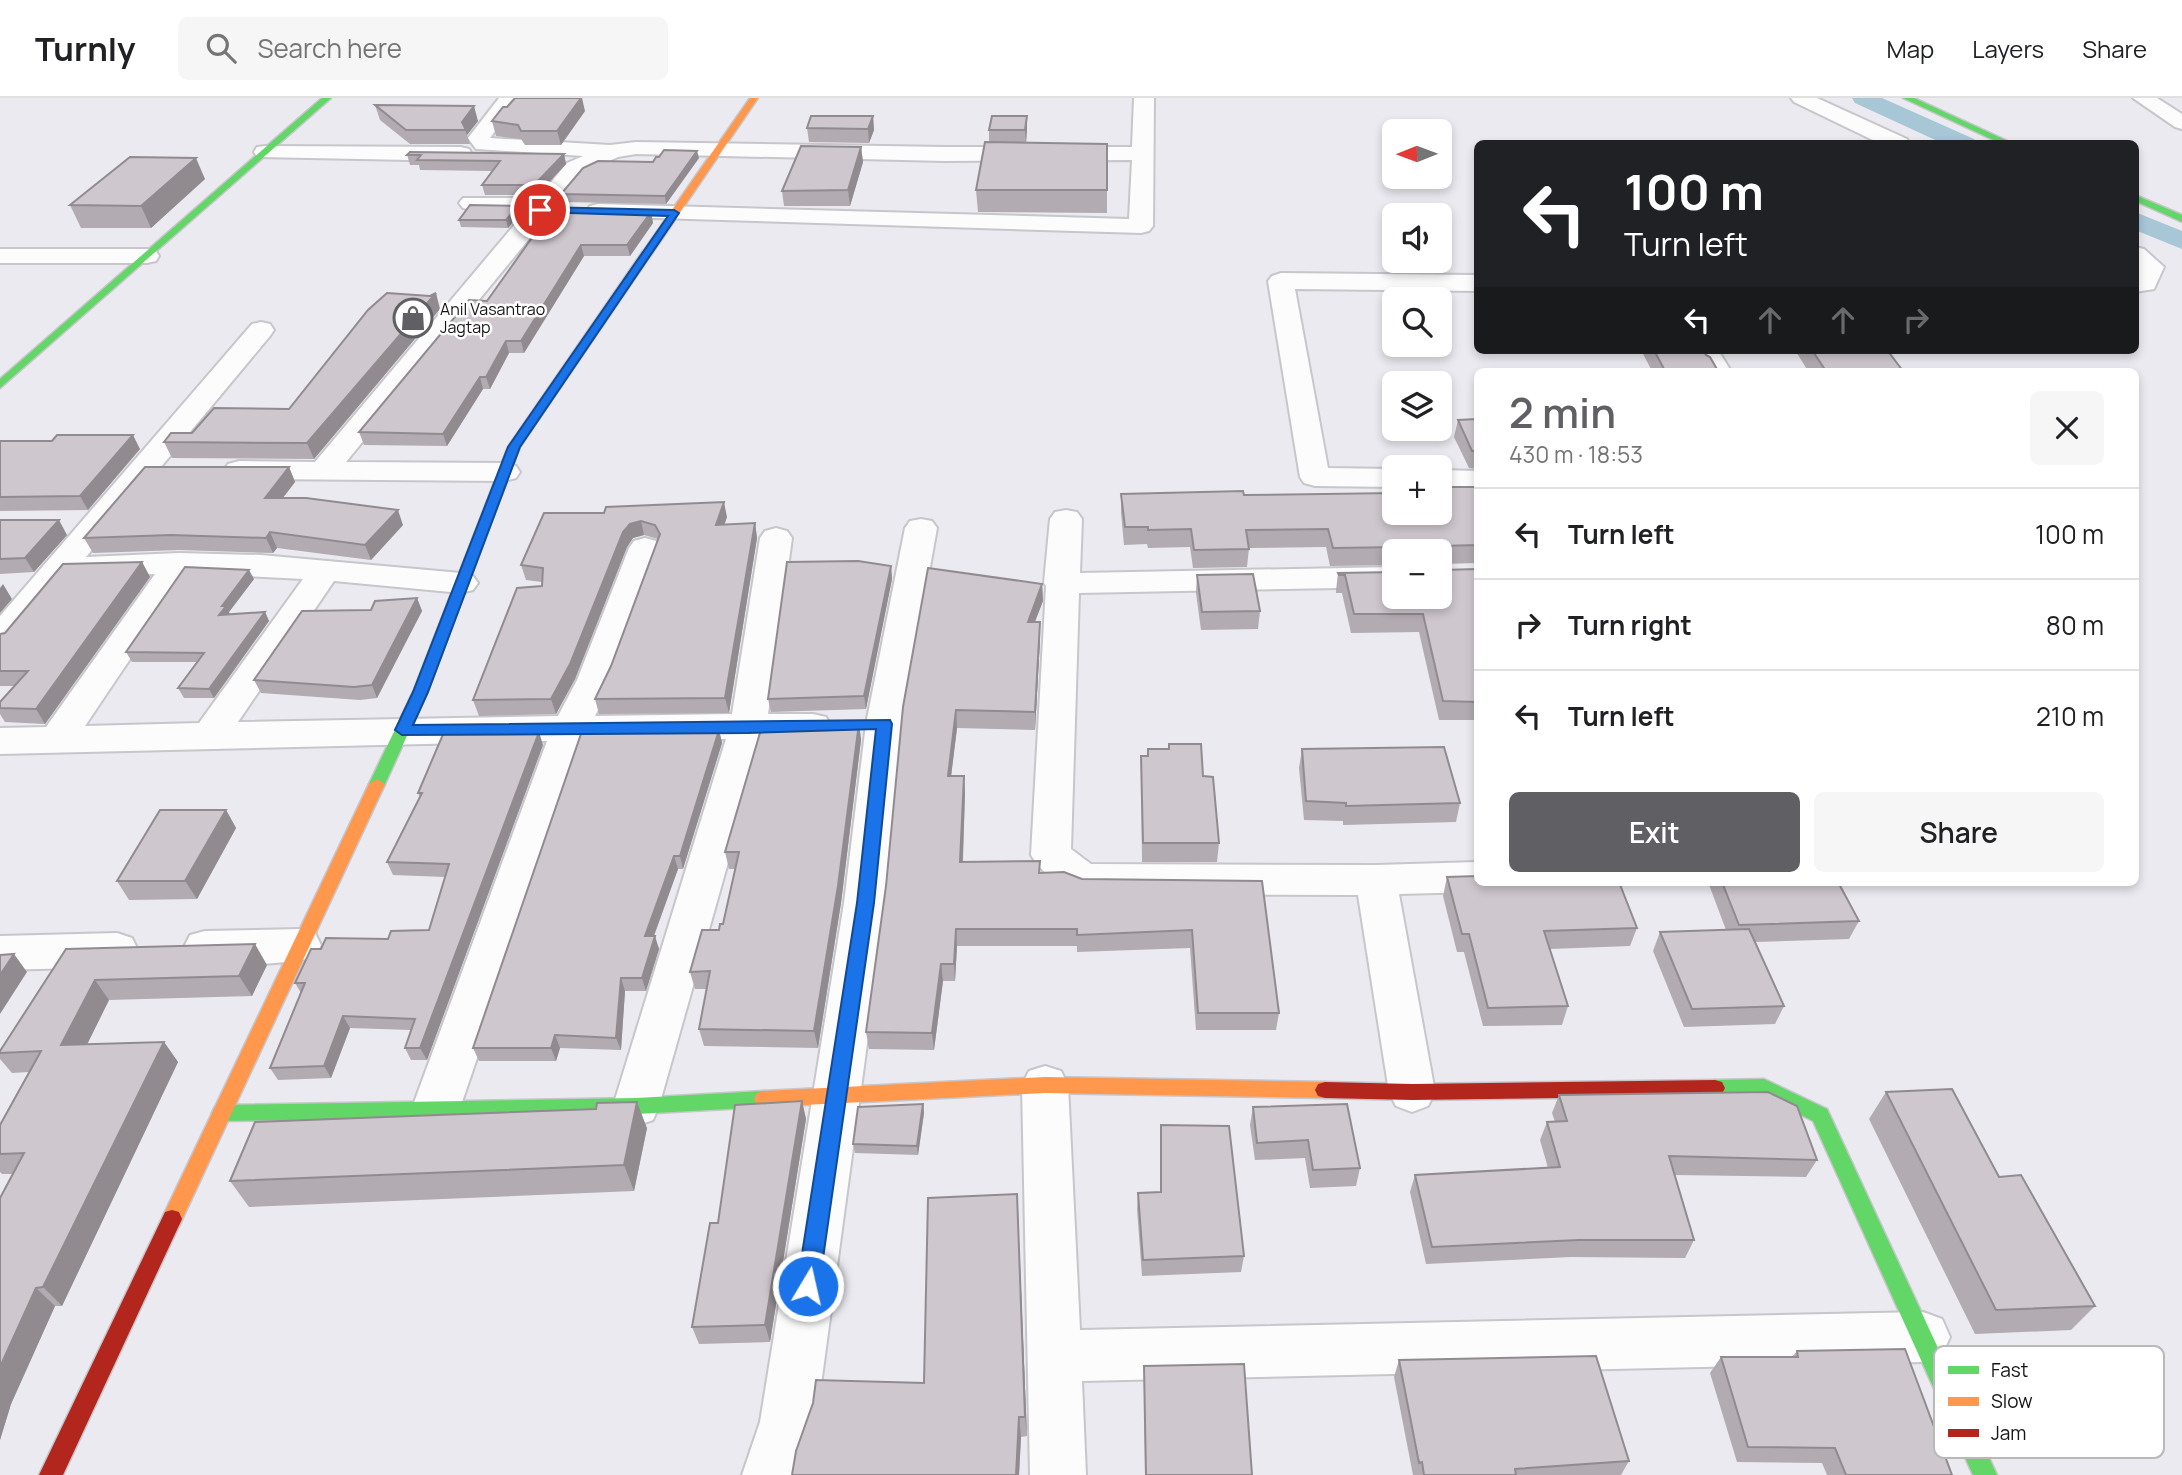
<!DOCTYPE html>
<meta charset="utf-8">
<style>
body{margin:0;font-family:Manrope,sans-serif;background:#f6f6f6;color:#202124;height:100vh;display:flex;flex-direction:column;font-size:26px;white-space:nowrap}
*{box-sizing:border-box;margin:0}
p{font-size:23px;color:#757577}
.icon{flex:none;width:38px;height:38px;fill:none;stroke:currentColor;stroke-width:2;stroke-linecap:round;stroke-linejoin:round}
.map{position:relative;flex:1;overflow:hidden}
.details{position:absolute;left:1474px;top:270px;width:665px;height:518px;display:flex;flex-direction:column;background:#fff;border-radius:10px;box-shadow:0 4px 10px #0003}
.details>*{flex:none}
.hud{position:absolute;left:1474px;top:42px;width:665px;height:214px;border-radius:10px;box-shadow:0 4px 10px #0003;background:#202124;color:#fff;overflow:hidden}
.needle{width:46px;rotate:269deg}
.controls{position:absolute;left:1382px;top:21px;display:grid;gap:14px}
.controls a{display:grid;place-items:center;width:70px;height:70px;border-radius:10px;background:#fff;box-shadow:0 4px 10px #0003;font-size:35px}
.pin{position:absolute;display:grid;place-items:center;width:60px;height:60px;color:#fff;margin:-30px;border:4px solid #fff;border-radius:50%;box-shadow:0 2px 7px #0007}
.me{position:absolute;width:77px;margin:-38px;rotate:9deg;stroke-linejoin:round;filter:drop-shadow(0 0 5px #0008)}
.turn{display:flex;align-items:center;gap:24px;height:147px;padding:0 35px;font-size:32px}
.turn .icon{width:91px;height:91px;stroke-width:2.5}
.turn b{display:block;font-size:49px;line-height:60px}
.lanes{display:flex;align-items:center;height:66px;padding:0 35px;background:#0003;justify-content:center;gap:35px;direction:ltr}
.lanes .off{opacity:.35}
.round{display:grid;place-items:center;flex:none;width:74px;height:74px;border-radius:10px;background:#f6f6f6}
.summary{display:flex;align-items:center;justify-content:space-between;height:119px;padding:0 35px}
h1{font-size:42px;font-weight:600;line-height:52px;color:#606064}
.button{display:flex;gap:14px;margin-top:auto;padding:14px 35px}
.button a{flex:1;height:80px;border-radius:10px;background:#606064;color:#fff;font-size:28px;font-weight:600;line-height:80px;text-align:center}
.button a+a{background:#f6f6f6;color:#202124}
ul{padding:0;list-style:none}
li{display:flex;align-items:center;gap:21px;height:91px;padding:0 35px;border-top:2px solid #e0e0e0}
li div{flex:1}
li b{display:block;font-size:26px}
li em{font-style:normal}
header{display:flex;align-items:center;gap:42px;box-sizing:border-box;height:98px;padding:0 35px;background:#fff;border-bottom:2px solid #e0e0e0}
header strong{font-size:33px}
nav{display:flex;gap:38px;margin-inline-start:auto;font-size:24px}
.search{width:490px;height:63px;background:#f6f6f6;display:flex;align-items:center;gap:18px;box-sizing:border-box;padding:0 24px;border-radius:10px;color:#757577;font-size:26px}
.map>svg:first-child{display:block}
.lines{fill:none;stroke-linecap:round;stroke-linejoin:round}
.canal{fill:#a7c6d6;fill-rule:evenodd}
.street-casing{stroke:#c6c6cb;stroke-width:4}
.fast-casing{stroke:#c6c6cb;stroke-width:3}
.slow-casing{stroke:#c6c6cb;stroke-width:3}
.jam-casing{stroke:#c6c6cb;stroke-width:3}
.street{fill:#fcfcfd;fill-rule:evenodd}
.fast{fill:#63d668;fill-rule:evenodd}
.slow{fill:#ff974d;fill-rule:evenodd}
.jam{fill:#b3261e;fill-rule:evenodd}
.wall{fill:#b2abb1}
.shaded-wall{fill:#918b90}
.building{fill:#cfc7ce;stroke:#918b90;stroke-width:2}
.route{fill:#1a73e8;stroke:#114b97;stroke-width:2}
.labels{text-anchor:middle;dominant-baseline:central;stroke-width:5;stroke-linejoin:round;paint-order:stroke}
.far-poi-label{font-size:16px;fill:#151518;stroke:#fff;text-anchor:start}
.key{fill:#fff;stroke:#b9b9ba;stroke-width:2}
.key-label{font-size:19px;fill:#151518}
</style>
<header>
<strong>Turnly</strong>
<div class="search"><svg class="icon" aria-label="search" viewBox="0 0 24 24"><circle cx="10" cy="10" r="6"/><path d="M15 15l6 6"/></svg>Search here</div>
<nav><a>Map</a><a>Layers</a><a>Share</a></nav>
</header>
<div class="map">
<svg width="2182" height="1377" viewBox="0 0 2182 1377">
<rect width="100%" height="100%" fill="#eaeaf0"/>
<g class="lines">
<path class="canal" d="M1852 0H1882L1974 41 1977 46H1944L1855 5Z
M2135 114 2182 133V151L2135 132Z"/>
<defs>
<path id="street" d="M499 0H520L490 40 610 47 636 44 945 49H1132L1134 0H1154L1153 128 1149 133 1141 135 590 118 586 113 590 108 598 106 1129 121 1132 62 945 63 636 56 618 59 583 75 346 364 505 365 516 368 520 374 516 380 505 383 239 381 228 378 224 372 228 366 239 363 315 364 526 113 471 112 463 110 459 105 463 100H538L567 65 583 58 476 51 468 40Z
M1791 0H1817L1907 41 1909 46H1881L1794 4Z
M2133 0H2157L2182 16V31L2175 29Z
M265 48 461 49 469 51 472 56 469 61 461 63 257 59 254 54 257 49Z
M2135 149 2144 151 2164 169 2154 191 2135 194V178L2139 171 2135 168Z
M0 151H147L156 153 159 158 156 163 147 165H0Z
M1281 175 1477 177V193L1295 191 1328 370 1395 371V389L1315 388 1304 385 1300 379 1268 183 1272 178Z
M261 224 270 226 274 232 270 238 86 459 179 455 261 457 461 475 473 478 478 485 473 492 461 495 334 483 238 624 558 618 577 582 629 450 634 443 645 440 656 443 661 450 613 582 595 618 732 616 760 440 765 433 776 430 787 433 792 440 768 616H813L826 619 831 628 826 637 813 640 763 641 659 1008 653 1022 636 1028 619 1022 613 1008 726 641 585 643 460 1010 453 1024 436 1030 419 1024 412 1010 547 643 0 656V630L46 629 155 476 90 478 78 475 76 471 12 548 0 551V518L252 226ZM188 475 303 481 199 625 85 628Z
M1692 252H1718L1731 273H1703Z
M1440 372 1477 373V391L1440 390Z
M1066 412 1077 414 1082 421 1080 475 1395 469V489L1079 495 1071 751 1091 766 1376 767 1477 764V784H1495L1491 790 1477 794 1399 796 1435 994 1428 1008 1412 1014 1396 1008 1389 994 1358 797 1082 796C1062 790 1041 775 1031 757L1046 488 1044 485 1050 421 1055 414Z
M921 421 932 423 937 430 902 626 886 805 816 1324 798 1377H742L760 1324 844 805 866 626 905 430 910 423Z
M300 831 315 835 321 847 315 859C288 867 217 869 190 861L184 849 190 837 205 833Z
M117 835 132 840 138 852 132 864 117 869 0 872V838Z
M1045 968 1061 973 1068 987 1080 1232 1923 1214 1942 1221 1950 1239 1942 1257 1923 1264 1082 1283 1086 1377H1030L1022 987 1029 973Z"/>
<path id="fast" d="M322 0H331L0 290V281Z
M1903 0H1914L2014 46H2002Z
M2135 97 2182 117V124L2135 103Z
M643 153 652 155 520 349 427 594 385 686 383 690H371L369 686 413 594 508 349Z
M1764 981 1827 1011 1997 1377H1973L1813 1023 1762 997 1715 998 1708 996 1705 990 1708 984 1715 982Z
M764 993 771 995 774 1001 771 1007 764 1009 636 1016 222 1023 215 1021 212 1015 215 1009 222 1007 636 1000Z"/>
<path id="slow" d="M750 0H758L651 157H643L642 155Z
M377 681 385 686 179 1128 172 1130 165 1128 162 1121 165 1114 369 686Z
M1045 979 1325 984 1332 986 1335 992 1332 998 1325 1000 1045 995 764 1009 757 1007 754 1001 757 995 764 993Z"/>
<path id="jam" d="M1715 982 1722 984 1725 990 1722 996 1715 998 1412 1002 1325 1000 1318 998 1315 992 1318 986 1325 984 1412 986Z
M172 1112 179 1114 182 1121 63 1377H39L165 1114Z"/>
</defs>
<use href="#street" class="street-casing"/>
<use href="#fast" class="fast-casing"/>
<use href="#slow" class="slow-casing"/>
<use href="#jam" class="jam-casing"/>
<use href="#street" class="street"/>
<use href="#fast" class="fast"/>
<use href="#slow" class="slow"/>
<use href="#jam" class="jam"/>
</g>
<path class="wall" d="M375 7 478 23 467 37 470 46H410L380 22Z
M585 13 561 47H525L521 41 496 38 492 23Z
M873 18 874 32 869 45 809 44 807 30Z
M1027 18 1026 45 1107 46V115L978 114 976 92 989 44V32Z
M861 49 863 64 850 108H784L782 93Z
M564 56 566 66 537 97H485L482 87 492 73 420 72 419 67H410L407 57Z
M699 60 666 106 563 104 561 96 653 64Z
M205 81 151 130H81L70 107Z
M651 114 653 125 630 158H584L524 255H509L490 291H483L447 348 364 347 359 334 487 203 540 129 537 119Z
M520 116 508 130 461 129 459 122Z
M440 211 314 361 172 360 164 344 192 335 289 311Z
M1641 252H1703L1706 257 1718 273H1652Z
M1795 252H1887L1903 273H1808Z
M1477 321V371L1469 370 1454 339 1458 322Z
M0 343 140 351 88 412 0 413Z
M289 369 295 384 283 400 403 427 371 462 277 450 273 455 179 452 93 455 84 440Z
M1477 389V465L1442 466V472L1477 471V622H1439L1419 534 1351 535 1342 495H1336V493L1338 475 1395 499 1440 453H1395V467L1330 468 1326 449 1249 450 1247 469 1193 470 1190 449 1148 450 1147 446 1124 447 1121 414V396L1297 397 1395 395Z
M544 415 727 419 724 427 755 425 757 440 729 615 599 616 595 601 611 568 658 441 644 437 633 440 627 449 575 581 556 616 479 618 473 602 542 488V484L526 482 521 467Z
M0 422 67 437 34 474 0 476Z
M142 464 150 479 45 626 5 624 0 616V604L14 588H0V536L5 535Z
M891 468 892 481 866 611 771 614 768 601Z
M1197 477 1260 513 1258 531 1201 532 1196 495Z
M254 481 229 514 230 517 265 514 269 523 214 600H184L178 590 197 564H132L126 554Z
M1042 486 1043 503 1035 524 1040 541 1035 632 957 630 951 678H964L965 695 963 764 1082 781 1262 783 1279 915 1276 932H1196L1190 850 1077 854V848H957L955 883H943L934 952 869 951 866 934 886 788 903 609Z
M417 500 422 513 377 600 360 602 261 595 254 582 371 512Z
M859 625 861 642 841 805 818 950 704 948 699 931 707 891H695L690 874 723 826 735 771H729L725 754Z
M719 632 722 645 683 771H678L654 838 659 851 646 893H625L621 952 560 950 556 963H479L473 950Z
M1169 646 1203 678 1219 745 1217 764H1142L1141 658H1148L1168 651Z
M543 647 427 962H411L405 950 411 932 350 930 331 980 278 982 270 970 301 895 295 885 321 851 388 841 429 832 445 779 393 777 387 764 420 700 418 695Z
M1302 651 1460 705 1456 724 1343 727V723L1304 722 1299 670Z
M226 712 236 730 197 801 129 802 117 783Z
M1447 779 1637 830 1630 848 1550 851 1568 908 1562 927 1483 928 1464 854H1457L1443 798Z
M1708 784H1838L1859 823 1849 841 1754 844 1784 908 1775 926 1684 929 1653 853 1660 834 1726 832Z
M66 851 267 867 252 898 109 902 87 946 164 944 178 964 62 1208H55L11 1306 0 1342V1099L13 1076H2L0 1074V1027L29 974 12 975 0 961V953Z
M1886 994 2095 1208 2071 1232 1975 1236 1869 1021Z
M1559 997 1817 1062 1806 1079 1674 1077 1694 1142 1685 1160 1571 1159 1426 1166 1410 1094 1415 1077 1548 1070 1540 1042 1547 1024H1555L1552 1015Z
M802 1003 806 1021 770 1244 699 1246 692 1229Z
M923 1006 924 1015 918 1057 855 1055 853 1046Z
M1253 1009 1360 1070 1356 1088 1310 1090 1305 1060 1255 1062 1250 1027Z
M596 1011 647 1030 634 1093 249 1109 230 1083Z
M1161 1027 1244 1158 1241 1174 1142 1178 1137 1111 1138 1095 1160 1094Z
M1017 1096 1027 1338 1021 1339 1019 1377H792L924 1285Z
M1797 1253 1952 1377H1827L1822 1365 1737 1364 1710 1275 1721 1259H1792Z
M1399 1262 1629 1363 1621 1377H1413L1394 1279Z
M1144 1268 1252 1377H1145L1144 1284Z"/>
<path class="shaded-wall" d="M581 0H582L585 13 561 47 557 33Z
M474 8 478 23 467 37 462 24Z
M873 18 874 32 869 45 868 31Z
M1027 18V32L1026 46 1025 32Z
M861 49 863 64 850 108 848 92Z
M697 53 699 60 666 106 665 98Z
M564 56 566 66 537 97 534 87Z
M196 60 205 81 151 130 141 108Z
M518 108 520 116 508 130 506 122Z
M651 114 653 125 630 158 627 147Z
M581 147 584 158 524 255 521 243Z
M436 195 440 211 314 361 307 345Z
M506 243 509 255 490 291 486 279Z
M480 279 483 291 447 348 443 336Z
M133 337 140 351 88 412 80 398Z
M289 369 295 384 271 415 265 400Z
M724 404 727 419 719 442 716 427Z
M398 412 403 427 371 462 365 447Z
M59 422 67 437 34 474 25 460Z
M641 423 644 437 633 440 627 449 575 581 556 616 551 601 623 434 630 426Z
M755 425 757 440 729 615 725 600Z
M270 434 277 450 273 455 266 440Z
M142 464 150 479 45 626 36 611Z
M891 468 892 481 866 611 864 598Z
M249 472 254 481 229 514 230 518 219 517 222 508Z
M3 486 12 501 0 515V490Z
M1042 486 1043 503 1028 541V524Z
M417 500 422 513 377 600 372 587Z
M265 514 269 523 214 600 209 591Z
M1040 524V541L1035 632V614Z
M956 612 957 630 949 695 948 678Z
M859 625 861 642 841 805 818 950 814 933Z
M719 632 722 645 683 771 680 758Z
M539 634 543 647 427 962 420 950Z
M964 678 965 695 962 781 960 764Z
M226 712 236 730 197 801 185 783Z
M674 758 678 771 649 851 645 838Z
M956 831 957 848 955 883 954 866Z
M655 838 659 851 646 893 642 880Z
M255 846 267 867 252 898 239 878Z
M14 856 27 874 0 916V877Z
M941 866 943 883 934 952 932 935Z
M621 880 625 893 621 952 616 940Z
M95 882 109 902 77 967 61 947Z
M343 918 350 930 331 980 324 968Z
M555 937 560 950 556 963 551 950Z
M164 944 178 964 62 1208 43 1189Z
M802 1003 806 1021 770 1244 765 1227Z
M637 1004 647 1030 634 1093 624 1067Z
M923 1006 924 1015 918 1057 917 1048Z
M1017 1096 1018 1117 1027 1338 1025 1319Z
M36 1190 55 1208 11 1306 0 1342V1269Z
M1019 1319 1021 1339 1019 1377H1016Z"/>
<path class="building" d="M515 0H581L557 33H521L518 27 492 23 503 9H507Z
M375 7 474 8 462 24 466 32H406Z
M811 18H873L868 31 807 30Z
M992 18H1027L1025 32H989Z
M985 44 1107 46V92H976Z
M801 48 861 49 848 92 782 93Z
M664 52 697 53 665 98 561 96 583 70 598 63 653 64 656 59H659Z
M410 54 564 56 534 87H482L500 63 417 62 421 57H407Z
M130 59 196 60 141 108 70 107Z
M470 107 518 108 506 122H459Z
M544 111 651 114 627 147H581L521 243H506L486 279H480L443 336 359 334 469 202 487 203 546 120 537 119Z
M387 195 430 198 436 195 307 345 164 344 171 335H192L214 310 289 311 368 212Z
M1654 252H1703L1706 257 1710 259 1718 273H1665Z
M1812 252H1887L1903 273H1826Z
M1477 321V353H1472L1458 322Z
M57 337H133L80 398 0 399V343H52Z
M145 369H289L265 400H306L398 412 365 447 270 434 266 440 171 437 84 440Z
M1440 389H1477V447L1442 448V472L1477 471V604L1443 603 1423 516H1354L1345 477H1339L1338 475 1395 474V499H1440V453H1400V449L1333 450 1328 431 1246 432 1249 451 1194 452 1191 431 1148 432V429H1125L1121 396 1243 393 1244 397 1395 395V415H1440Z
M724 404 716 427 755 425 725 600 595 601 611 568 660 436 655 427 641 423 630 426 623 434 570 566 551 601 473 602 517 490 542 488 543 470 521 467 544 415H604L606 409Z
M0 422H59L25 460 0 461Z
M858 463 891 468 864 598 768 601 787 464Z
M142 464 36 611 0 610V604L28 573H0V536L5 535 63 466Z
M185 469 249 472 222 508H226L219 517 265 514 209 591 178 590 204 555 126 554Z
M928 470 1042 486 1028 524H1040L1035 614 956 612 948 678H964L960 764 1040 763 1039 775 1064 774 1082 781 1262 783 1279 915H1198L1192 832 1077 837V831H956L954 866H941L932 935 866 934 886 788 903 609Z
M1253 476 1260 513 1202 514 1197 477Z
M417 500 372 587 354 589 254 582 302 513 371 512 375 503Z
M859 625 838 788 814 933 699 931 710 873 690 874 702 832H719L720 826H723L739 754H725L762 628Z
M719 632 680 758H674L645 838H655L642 880H621L616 940 555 937 551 950H473L582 633Z
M444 634H539L420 950H405L415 921 343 918 324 968 270 970 305 885H295L311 851H321L326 840 388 841 391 833 429 832 449 766 387 764 422 695H418Z
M1169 646H1201L1203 678 1213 679 1219 745H1143L1141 658H1148V651H1169Z
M1444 649 1460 705 1346 708V705L1306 703 1302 651Z
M160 712H226L185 783H117Z
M1477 778V784H1619L1637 830 1544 833 1568 908 1488 910 1469 836H1462L1447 779Z
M1722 784H1838L1859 823 1739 827Z
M1749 831 1784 908 1692 911 1660 834Z
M255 846 239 878 95 882 61 947 164 944 43 1189 36 1190 0 1269V1100L24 1055 0 1056V1027L41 953 0 955V953L66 851Z
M14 856 0 877V857Z
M1952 991 1999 1079 2021 1077 2095 1208 1996 1212 1886 994Z
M1768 994 1797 1008 1817 1062 1669 1058 1694 1142H1579L1432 1149 1415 1077 1560 1069 1547 1024 1567 1023 1559 997Z
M802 1003 765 1227 692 1229 710 1125H718L735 1007Z
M637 1004 624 1067 230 1083 255 1024 596 1011 597 1005Z
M923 1006 917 1048 853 1046 858 1009Z
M1347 1006 1360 1070 1313 1072 1308 1042 1257 1045 1253 1009Z
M1161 1027 1229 1028 1244 1158 1143 1162 1138 1095 1161 1094Z
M1017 1096 1025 1319H1019L1016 1377H792L796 1353 813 1305 816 1282 924 1285 928 1100Z
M1905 1251 1952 1377H1846L1835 1350 1748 1349 1721 1259H1798L1797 1253Z
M1596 1258 1629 1363 1515 1371 1516 1377H1424L1422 1364 1419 1365 1399 1262Z
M1244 1266 1252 1377H1146L1144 1268Z"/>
<path class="route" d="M540 109 674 112 679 115 520 349 428 594 413 627 890 622 892 626 874 805 819 1188 816 1195 808 1198 801 1195 797 1188 857 805 876 631 748 635 402 637 395 632 413 594 508 349 668 118 536 114 535 112Z"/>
<defs>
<symbol id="shop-ring" viewBox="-11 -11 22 22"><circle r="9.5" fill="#fff" stroke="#606064" stroke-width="1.5"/><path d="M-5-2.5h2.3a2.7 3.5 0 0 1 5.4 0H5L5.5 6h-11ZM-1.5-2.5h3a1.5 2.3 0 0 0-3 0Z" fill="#606064"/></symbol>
</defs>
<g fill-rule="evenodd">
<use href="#shop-ring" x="391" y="198" width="44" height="44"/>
</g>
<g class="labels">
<g class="far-poi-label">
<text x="440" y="211">Anil Vasantrao<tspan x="440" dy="18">Jagtap</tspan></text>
</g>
</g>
<rect x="1934" y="1248" width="230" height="112" rx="10" class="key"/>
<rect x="1948" y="1268" width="31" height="8" fill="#63d668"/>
<rect x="1948" y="1299" width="31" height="9" fill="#ff974d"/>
<rect x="1948" y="1331" width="31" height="8" fill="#b3261e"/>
<g class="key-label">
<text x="1991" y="1279">Fast</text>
<text x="1991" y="1310">Slow</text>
<text x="1991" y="1342">Jam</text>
</g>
</svg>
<div class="controls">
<a><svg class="needle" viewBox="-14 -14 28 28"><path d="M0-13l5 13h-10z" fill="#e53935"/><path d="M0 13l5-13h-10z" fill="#757577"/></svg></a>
<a><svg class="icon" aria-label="sound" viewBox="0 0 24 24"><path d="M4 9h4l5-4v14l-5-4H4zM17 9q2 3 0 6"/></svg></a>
<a><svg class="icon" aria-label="search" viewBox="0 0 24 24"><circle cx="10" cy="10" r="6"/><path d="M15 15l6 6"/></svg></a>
<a><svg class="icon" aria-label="layers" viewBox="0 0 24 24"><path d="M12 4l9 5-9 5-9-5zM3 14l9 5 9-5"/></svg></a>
<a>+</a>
<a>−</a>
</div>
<div class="pin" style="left:540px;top:112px;background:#d93025"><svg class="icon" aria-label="arrive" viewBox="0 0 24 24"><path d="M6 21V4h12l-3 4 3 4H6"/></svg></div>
<svg class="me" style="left:808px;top:1188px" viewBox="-20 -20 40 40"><circle r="17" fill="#1a73e8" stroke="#fff" stroke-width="3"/><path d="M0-11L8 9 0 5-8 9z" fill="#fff"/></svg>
<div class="hud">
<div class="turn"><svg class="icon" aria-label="left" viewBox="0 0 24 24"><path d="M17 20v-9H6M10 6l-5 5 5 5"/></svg><div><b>100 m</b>Turn left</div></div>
<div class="lanes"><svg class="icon" aria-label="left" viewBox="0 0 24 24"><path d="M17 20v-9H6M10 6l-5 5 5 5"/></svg><svg class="icon off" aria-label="ahead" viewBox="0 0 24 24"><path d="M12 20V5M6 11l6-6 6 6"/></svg><svg class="icon off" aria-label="ahead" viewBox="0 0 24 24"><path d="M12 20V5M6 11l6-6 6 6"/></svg><svg class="icon off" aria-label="right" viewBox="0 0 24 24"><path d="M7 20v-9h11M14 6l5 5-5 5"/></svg></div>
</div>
<section class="details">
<div class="summary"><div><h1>2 min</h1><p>430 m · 18:53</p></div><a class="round"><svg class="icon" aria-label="close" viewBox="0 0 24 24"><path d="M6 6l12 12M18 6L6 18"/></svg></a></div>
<ul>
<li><svg class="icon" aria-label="left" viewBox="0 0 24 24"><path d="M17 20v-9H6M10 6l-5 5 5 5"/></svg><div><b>Turn left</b></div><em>100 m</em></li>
<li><svg class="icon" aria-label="right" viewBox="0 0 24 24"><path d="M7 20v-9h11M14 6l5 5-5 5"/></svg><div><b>Turn right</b></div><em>80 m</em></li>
<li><svg class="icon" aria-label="left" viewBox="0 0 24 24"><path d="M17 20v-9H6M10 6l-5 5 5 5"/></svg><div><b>Turn left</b></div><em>210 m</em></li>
</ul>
<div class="button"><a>Exit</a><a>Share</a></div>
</section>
</div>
